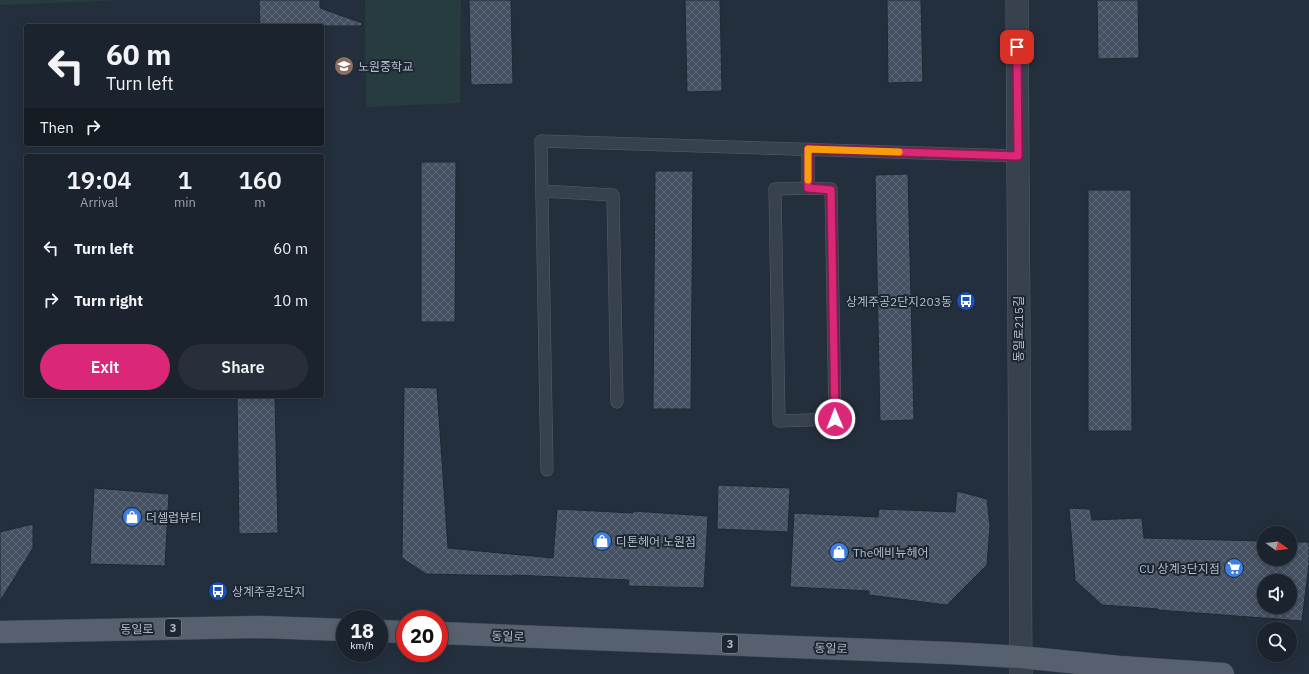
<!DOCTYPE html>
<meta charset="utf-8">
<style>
body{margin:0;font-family:"IBM Plex Sans","Noto Sans KR",sans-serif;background:#282f3a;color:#f1f3f6;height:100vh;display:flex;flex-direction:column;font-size:15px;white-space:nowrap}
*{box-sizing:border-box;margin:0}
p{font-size:13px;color:#a0a4aa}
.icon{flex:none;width:22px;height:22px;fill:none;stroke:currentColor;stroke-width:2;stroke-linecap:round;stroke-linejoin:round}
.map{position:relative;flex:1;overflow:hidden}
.details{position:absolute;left:24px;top:154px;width:300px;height:244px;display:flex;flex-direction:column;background:#1b232e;border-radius:4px;box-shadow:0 2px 10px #0003,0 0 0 1px #39404a}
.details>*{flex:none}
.top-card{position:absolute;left:24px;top:24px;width:300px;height:122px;border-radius:4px;box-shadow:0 2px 10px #0003,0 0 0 1px #39404a;background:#1b232e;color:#f1f3f6;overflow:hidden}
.needle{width:26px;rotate:105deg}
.buttons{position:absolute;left:1257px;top:526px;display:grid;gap:8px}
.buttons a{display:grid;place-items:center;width:40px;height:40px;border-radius:50%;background:#1b232e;box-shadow:0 2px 10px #0003,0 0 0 1px #39404a;font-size:20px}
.speed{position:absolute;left:336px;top:610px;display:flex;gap:8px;font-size:20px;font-weight:700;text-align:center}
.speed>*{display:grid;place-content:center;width:52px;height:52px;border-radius:50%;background:#1b232e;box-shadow:0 2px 10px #0003,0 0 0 1px #39404a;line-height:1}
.speed small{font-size:10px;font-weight:400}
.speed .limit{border:6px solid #d22;background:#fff;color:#111}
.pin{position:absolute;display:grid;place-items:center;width:34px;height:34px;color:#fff;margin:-17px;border-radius:8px;box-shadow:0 2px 6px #0006}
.me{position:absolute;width:44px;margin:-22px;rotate:359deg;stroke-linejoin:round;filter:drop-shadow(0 0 3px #0008)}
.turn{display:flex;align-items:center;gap:14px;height:84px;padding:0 16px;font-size:18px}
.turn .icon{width:52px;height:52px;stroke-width:2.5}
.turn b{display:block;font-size:28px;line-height:34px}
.then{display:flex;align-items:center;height:38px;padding:0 16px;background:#0003;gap:8px;font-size:15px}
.eta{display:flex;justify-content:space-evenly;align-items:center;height:68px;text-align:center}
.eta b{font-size:24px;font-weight:600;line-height:28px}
.cta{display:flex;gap:8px;margin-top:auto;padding:8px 16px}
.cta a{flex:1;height:46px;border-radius:24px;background:#db2777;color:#fff;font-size:16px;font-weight:600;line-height:46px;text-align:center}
.cta a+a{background:#282f3a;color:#f1f3f6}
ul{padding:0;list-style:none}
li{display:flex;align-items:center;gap:12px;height:52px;padding:0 16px}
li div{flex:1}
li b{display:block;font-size:15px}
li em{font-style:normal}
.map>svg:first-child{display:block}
.green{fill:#263c3f}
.building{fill:url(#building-cross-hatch);stroke:#1f2835;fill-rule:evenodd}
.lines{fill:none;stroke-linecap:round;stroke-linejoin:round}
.service-casing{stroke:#565f6c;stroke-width:13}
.tertiary-casing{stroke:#565f6c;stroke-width:23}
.primary-casing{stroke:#414a57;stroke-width:23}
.service{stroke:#38414e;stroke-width:12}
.tertiary{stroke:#38414e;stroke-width:22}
.primary{stroke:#56606e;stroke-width:22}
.route-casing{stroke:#8e194d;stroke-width:10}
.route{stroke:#db2777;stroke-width:7}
.slow{stroke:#f59e0b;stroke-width:7}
.labels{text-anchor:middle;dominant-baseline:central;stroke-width:4;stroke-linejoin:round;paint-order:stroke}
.shield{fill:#1d2633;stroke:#878f9c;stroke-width:1}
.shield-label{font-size:11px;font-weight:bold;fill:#b4bcc9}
.poi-label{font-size:12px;fill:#b4bcc9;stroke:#1d2633;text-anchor:start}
.street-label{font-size:12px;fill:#b4bcc9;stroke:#1d2633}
</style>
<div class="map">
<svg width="1309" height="674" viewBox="0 0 1309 674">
<defs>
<pattern id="building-cross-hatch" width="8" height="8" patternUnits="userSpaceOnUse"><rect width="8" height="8" fill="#455162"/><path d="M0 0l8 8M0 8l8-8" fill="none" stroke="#5d6877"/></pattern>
</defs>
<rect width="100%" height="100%" fill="#242f3e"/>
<path class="green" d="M0 0H124L0 5Z
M365 0H461L460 103 366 107Z"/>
<path class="building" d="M259 0H320V8L362 23 361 26H260Z
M469 0H511L513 84 471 85Z
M685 0H720L722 91 687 92Z
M887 0H921L923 82 888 83Z
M1097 0H1138L1139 58 1098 59Z
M421 162H456L455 322H421Z
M655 171H693L691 409H653Z
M908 174 914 420 880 421 875 175Z
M1088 190H1131L1132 431H1088Z
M404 387 437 388 448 548 553 558 557 509 633 513V511L708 516 704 588 628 586 629 580 513 575V576L426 574 402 558Z
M237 396H275L278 533 239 534Z
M718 485 790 488 788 532 717 529Z
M94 488 169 494 165 566 90 564Z
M957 491 987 499 990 526 987 565 947 605 869 595V591L790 587 794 513 878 517 879 509 955 512Z
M1069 508 1090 509 1092 520 1142 518 1144 538 1264 541V559H1290V542H1309V564L1302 621 1158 610V609L1102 605 1075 580ZM1264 581H1290V607H1264Z
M33 524V548L0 601V532Z"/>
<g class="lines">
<defs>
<path id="service" d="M808 149V188L831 189 835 419 779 421 775 189 808 188
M542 191 613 195 617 402
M547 470 541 141 1018 156"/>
<path id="tertiary" d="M1017 0 1021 674"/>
<path id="primary" d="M379 631 405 632
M0 632 262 627 345 630
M439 633 950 653 1020 657 1119 667 1223 674"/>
</defs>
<use href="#service" class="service-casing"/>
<use href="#tertiary" class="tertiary-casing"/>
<use href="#primary" class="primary-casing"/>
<use href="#service" class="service"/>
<use href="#tertiary" class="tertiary"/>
<use href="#primary" class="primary"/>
</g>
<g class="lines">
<defs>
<path id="route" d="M835 419 831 190 808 188V149L1018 156 1017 47"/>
</defs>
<use href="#route" class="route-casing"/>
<use href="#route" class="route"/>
<path class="slow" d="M808 180V149L899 152"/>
</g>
<defs>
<symbol id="school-disc" viewBox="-11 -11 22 22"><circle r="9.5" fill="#8d6e63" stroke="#1d2633"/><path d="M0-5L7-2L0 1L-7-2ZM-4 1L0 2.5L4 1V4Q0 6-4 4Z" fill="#fff"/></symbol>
<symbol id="bus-disc" viewBox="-11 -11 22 22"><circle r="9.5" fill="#1a4fb4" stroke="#1d2633"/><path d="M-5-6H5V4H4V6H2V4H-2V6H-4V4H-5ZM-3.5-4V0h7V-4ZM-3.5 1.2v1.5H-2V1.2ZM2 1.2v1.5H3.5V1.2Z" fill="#fff"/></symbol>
<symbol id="shop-disc" viewBox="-11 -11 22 22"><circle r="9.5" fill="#3f7fe0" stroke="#1d2633"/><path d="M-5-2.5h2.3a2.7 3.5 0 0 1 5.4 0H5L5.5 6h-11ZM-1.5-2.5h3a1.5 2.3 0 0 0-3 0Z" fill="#fff"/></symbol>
<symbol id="supermarket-disc" viewBox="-11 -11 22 22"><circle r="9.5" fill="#3f7fe0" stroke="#1d2633"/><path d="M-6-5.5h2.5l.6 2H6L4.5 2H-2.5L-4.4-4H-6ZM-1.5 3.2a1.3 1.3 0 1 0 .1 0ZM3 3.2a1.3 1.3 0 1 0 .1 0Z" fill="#fff"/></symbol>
</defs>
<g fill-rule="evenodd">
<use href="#school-disc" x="333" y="55" width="22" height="22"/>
<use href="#bus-disc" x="955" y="290" width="22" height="22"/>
<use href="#shop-disc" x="121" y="506" width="22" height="22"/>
<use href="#shop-disc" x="591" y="530" width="22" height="22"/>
<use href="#shop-disc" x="828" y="541" width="22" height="22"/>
<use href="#supermarket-disc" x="1223" y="557" width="22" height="22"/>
<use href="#bus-disc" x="207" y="580" width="22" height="22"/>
</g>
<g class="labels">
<g class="shield">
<rect x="165" y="619" width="16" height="18" rx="3"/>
<rect x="722" y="635" width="16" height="18" rx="3"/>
</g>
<g class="shield-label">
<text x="173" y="628">3</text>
<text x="730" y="644">3</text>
</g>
<g class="poi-label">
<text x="358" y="66">노원중학교</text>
<text x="952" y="301" text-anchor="end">상계주공2단지203동</text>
<text x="146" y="517">더셀럽뷰티</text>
<text x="616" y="541">디톤헤어 노원점</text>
<text x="853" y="552">The에비뉴헤어</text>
<text x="1220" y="568" text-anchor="end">CU 상계3단지점</text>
<text x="232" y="591">상계주공2단지</text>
</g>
<g class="street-label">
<text transform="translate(1018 329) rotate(-90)">동일로215길</text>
<text transform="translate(137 629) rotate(-1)">동일로</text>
<text transform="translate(508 636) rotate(2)">동일로</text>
<text transform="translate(831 648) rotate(2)">동일로</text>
</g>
</g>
</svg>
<div class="buttons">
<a><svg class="needle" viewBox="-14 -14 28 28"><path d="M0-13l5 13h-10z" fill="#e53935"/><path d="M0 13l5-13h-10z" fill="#a0a4aa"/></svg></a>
<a><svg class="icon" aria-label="sound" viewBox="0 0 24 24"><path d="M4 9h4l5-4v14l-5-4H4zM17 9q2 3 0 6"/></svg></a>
<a><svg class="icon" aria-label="search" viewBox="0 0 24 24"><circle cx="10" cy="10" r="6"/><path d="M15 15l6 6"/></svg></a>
</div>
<div class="speed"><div>18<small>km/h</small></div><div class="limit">20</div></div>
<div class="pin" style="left:1017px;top:47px;background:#d93025"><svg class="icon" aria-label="arrive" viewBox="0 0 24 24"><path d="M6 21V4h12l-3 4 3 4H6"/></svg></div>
<svg class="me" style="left:835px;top:419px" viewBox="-20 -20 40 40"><circle r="17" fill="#db2777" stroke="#fff" stroke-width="3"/><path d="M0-11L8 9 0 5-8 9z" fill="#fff"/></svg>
<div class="top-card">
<div class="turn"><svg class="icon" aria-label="left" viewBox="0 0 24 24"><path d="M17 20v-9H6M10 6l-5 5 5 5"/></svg><div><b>60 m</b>Turn left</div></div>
<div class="then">Then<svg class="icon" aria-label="right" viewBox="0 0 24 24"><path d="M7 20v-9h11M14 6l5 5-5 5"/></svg></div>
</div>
<section class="details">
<div class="eta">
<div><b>19:04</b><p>Arrival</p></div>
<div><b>1</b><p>min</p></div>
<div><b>160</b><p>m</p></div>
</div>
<ul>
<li><svg class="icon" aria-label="left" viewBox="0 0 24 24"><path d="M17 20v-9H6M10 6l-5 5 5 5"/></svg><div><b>Turn left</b></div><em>60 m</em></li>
<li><svg class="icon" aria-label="right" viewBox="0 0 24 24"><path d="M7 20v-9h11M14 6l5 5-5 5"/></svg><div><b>Turn right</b></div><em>10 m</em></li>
</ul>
<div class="cta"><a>Exit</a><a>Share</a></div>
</section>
</div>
